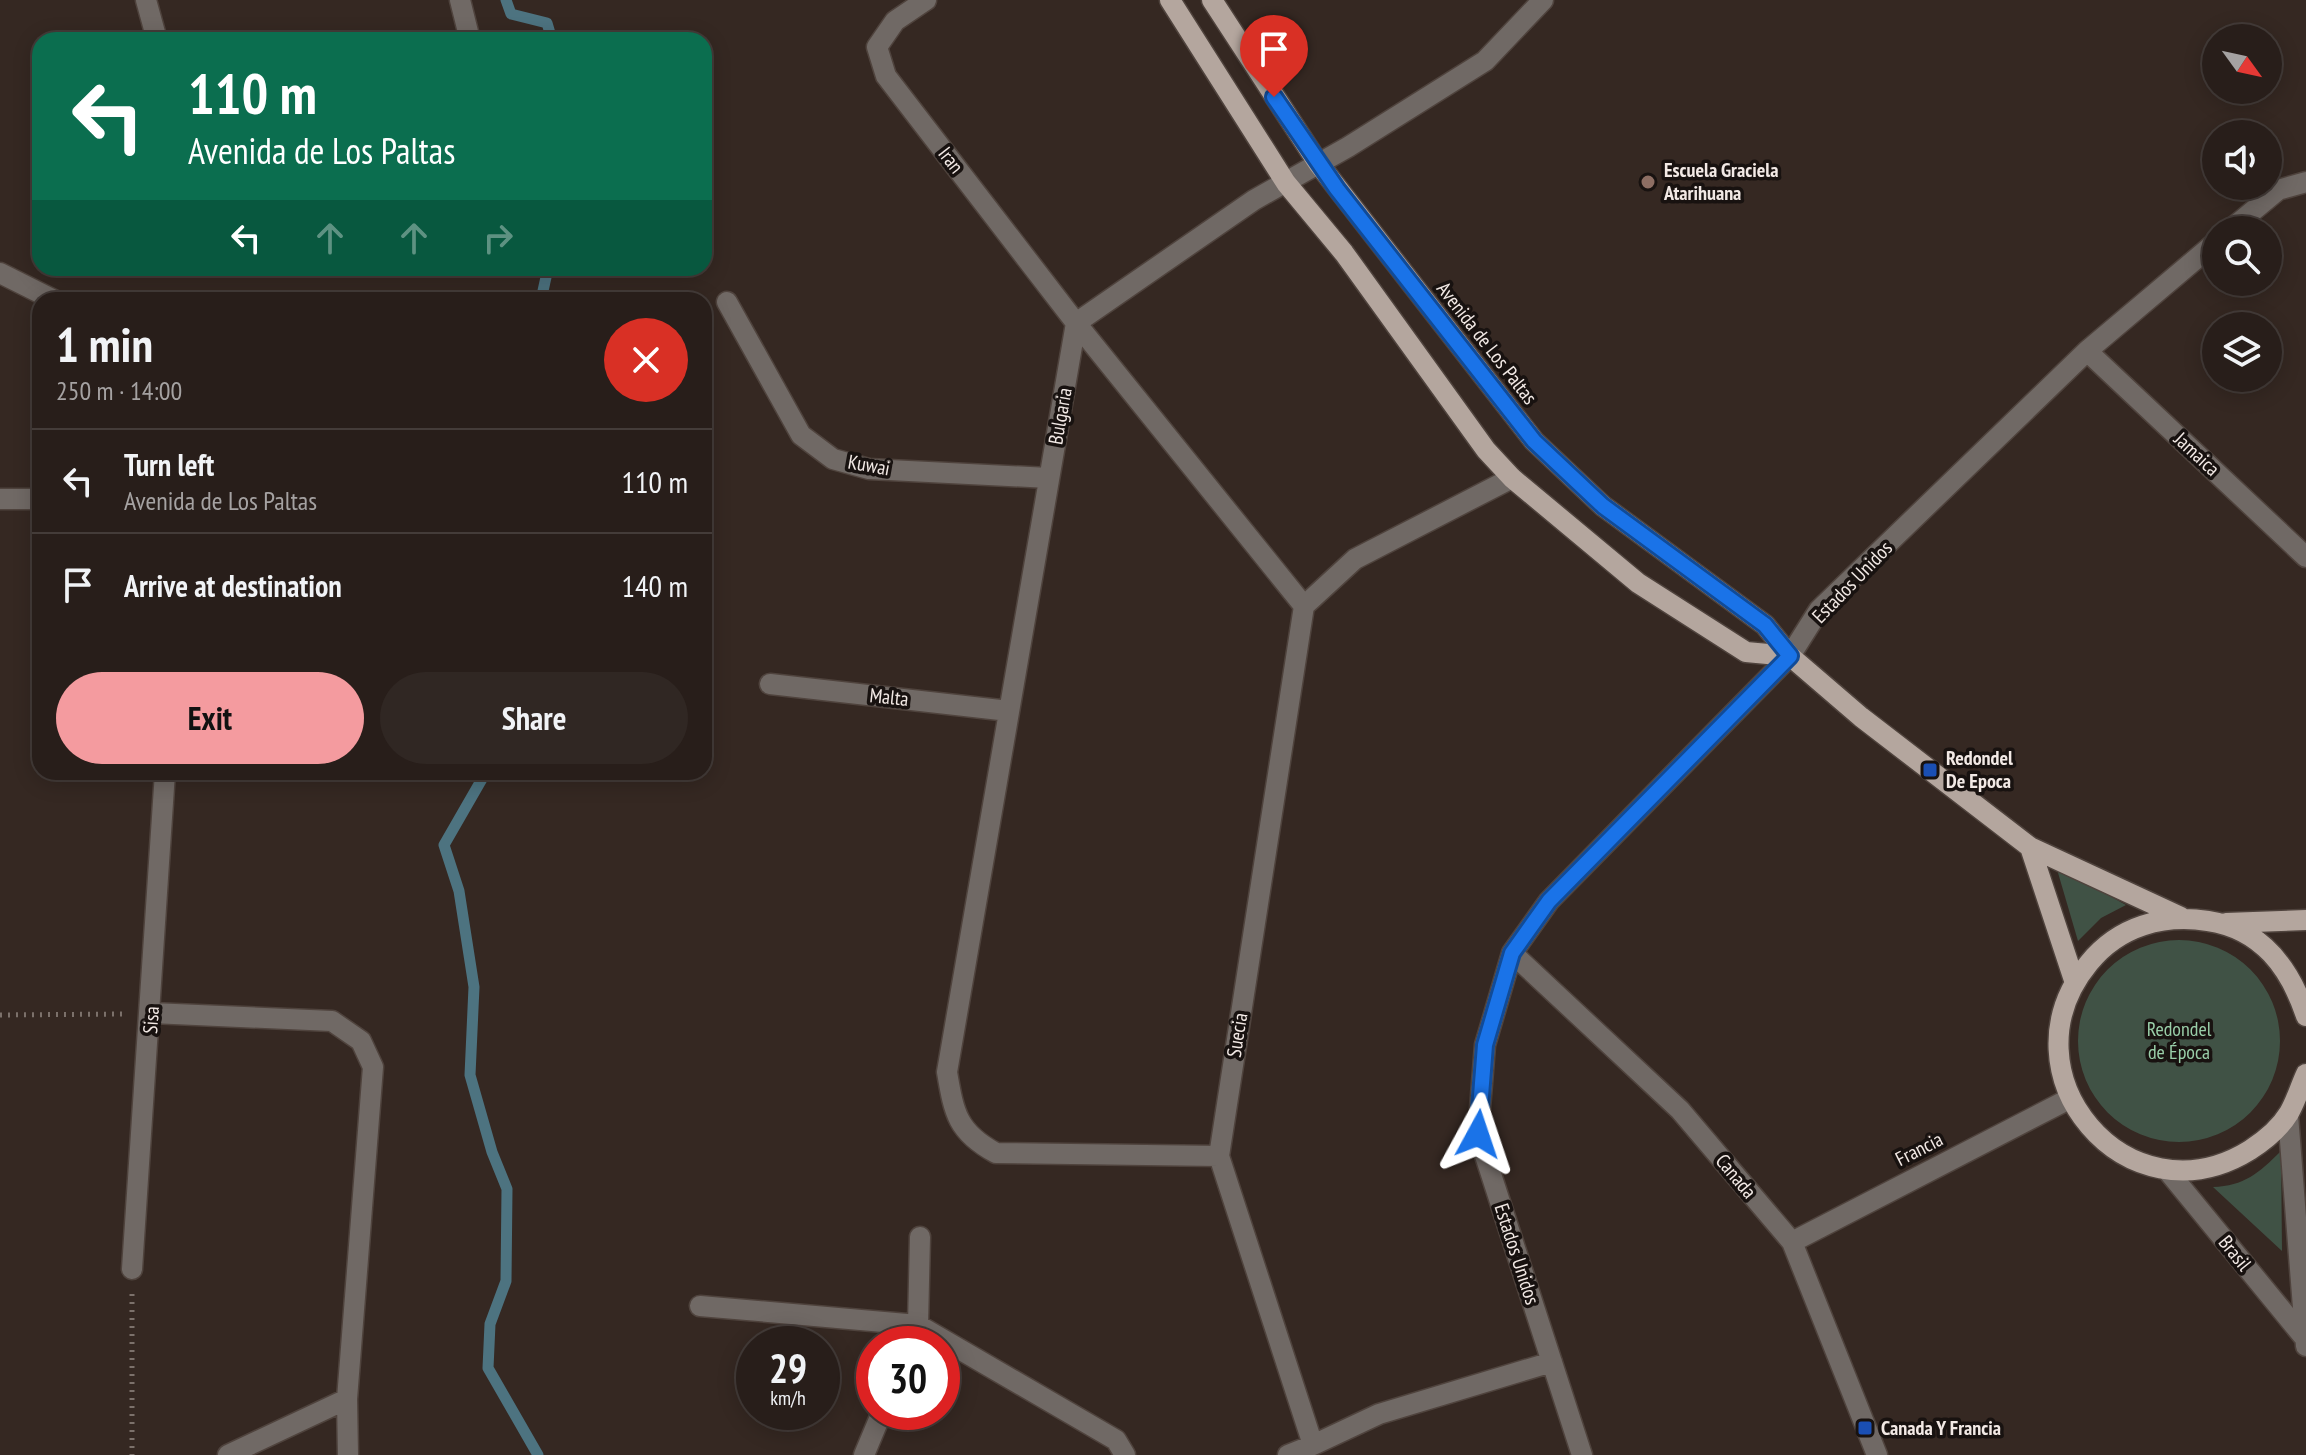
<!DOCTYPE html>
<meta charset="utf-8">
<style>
body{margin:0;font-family:"PT Sans Narrow",sans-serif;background:#302723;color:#f1f3f6;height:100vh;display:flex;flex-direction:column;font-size:30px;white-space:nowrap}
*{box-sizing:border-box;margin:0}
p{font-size:26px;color:#a5a2a2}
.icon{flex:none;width:44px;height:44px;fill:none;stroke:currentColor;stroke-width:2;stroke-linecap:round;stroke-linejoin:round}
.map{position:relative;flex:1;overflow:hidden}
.panel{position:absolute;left:32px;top:292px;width:680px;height:488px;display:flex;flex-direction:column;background:#281e1a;border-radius:24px;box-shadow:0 4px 20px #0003,0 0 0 2px #443c39}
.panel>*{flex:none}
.top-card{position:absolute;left:32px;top:32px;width:680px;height:244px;border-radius:24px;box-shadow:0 4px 20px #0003,0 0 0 2px #443c39;background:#0b6e4f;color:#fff;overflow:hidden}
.needle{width:52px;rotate:123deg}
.tools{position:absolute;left:2202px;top:24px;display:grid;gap:16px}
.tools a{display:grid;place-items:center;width:80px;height:80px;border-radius:50%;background:#281e1a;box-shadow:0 4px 20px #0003,0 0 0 2px #443c39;font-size:40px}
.speed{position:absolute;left:736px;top:1326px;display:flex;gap:16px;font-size:40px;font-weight:700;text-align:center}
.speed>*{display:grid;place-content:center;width:104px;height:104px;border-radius:50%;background:#281e1a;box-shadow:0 4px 20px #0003,0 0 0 2px #443c39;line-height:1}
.speed small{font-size:20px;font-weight:400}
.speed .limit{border:12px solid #d22;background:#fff;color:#111}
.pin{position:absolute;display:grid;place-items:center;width:68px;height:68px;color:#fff;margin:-82px -34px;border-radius:50% 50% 50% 0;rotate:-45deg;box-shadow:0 0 8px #0007}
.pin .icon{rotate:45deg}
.me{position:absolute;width:88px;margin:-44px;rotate:5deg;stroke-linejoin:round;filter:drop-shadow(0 0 6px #0008)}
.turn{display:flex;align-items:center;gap:28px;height:168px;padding:0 24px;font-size:36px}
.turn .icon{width:104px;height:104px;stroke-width:2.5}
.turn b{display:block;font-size:56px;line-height:68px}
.lanes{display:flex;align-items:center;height:76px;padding:0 24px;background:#0003;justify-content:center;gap:40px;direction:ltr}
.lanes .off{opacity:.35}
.round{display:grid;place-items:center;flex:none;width:84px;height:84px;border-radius:42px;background:#302723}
.head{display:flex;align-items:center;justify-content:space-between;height:136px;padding:0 24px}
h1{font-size:48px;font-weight:700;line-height:60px}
.button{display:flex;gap:16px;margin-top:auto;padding:16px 24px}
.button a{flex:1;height:92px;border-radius:48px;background:#f49b9f;color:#111;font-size:32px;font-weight:700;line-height:92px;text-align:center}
.button a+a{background:#302723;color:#f1f3f6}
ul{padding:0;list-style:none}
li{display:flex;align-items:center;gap:24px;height:104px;padding:0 24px;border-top:2px solid #443c39}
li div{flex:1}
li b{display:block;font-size:30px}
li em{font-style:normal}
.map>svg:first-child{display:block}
.green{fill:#405245}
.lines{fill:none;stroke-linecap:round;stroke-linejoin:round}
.stream{stroke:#4d7380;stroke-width:11}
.minor-casing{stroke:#4f433d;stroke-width:23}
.major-casing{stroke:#4f433d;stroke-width:23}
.path{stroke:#7c716b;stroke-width:5;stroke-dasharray:2 6;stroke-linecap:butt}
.minor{stroke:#706965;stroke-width:20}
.major{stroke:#b4a69e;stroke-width:20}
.route-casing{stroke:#114b97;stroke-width:20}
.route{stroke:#1a73e8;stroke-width:14}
.education-dot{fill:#8d6e63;stroke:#181210;stroke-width:3}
.transit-dot{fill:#1a4fb4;stroke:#181210;stroke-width:3}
.labels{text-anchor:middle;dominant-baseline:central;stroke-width:7;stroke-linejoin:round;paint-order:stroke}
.street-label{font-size:20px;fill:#f2e9e5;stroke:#181210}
.poi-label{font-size:20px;font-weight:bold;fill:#f2e9e5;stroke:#181210;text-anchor:start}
.park-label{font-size:20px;fill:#99cea8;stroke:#181210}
</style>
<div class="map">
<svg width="2306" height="1455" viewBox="0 0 2306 1455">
<rect width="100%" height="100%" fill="#352822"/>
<path class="green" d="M2056 866 2126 905 2101 918 2078 941Z
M2078 1041a101 101 0 1 1 202 0a101 101 0 1 1-202 0Z
M2281 1151 2282 1251 2213 1187C2244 1186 2259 1173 2281 1151Z"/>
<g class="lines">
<path class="stream" d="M506 0 511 14 547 23 552 40
M541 300 548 268
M486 772 444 845 459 891 474 987 470 1075 492 1152 507 1189 506 1281 490 1324 488 1368 538 1455"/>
<defs>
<path id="minor" d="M146 0 157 40
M460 0 470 40
M926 0 895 21 877 47 886 76 1076 323 1304 606
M2230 230 2278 190 2306 182
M0 273 54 300
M727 302 801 435 833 459 869 469 1049 478
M2087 351 2306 557
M1512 478 1355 559 1304 606 1219 1156 1313 1445 1379 1414 1552 1362
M0 499H40
M770 684 1009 711
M1512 953 1680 1110 1792 1242 1877 1455
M152 1013 332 1021 361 1041 373 1067 347 1399 348 1455
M2288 1115 2306 1346
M1219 1156 996 1153C957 1132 954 1113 947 1072L1076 323 1254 200 1348 147 1485 61 1543 0
M2167 1170 2303 1336
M1792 1242 2069 1099
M132 1269 165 772
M700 1306 918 1325 1116 1440 1125 1455
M910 1344 918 1325 920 1237
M228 1455 347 1399
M864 1455 882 1412
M1288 1455 1313 1445
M1582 1455 1478 1134 1485 1045 1512 953 1549 901 1790 656 1819 610 2087 351 2216 242"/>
<path id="major" d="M1170 0 1286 183 1344 253 1486 450 1512 478 1638 583 1746 652 1790 656
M1212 0 1318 163 1534 441 1603 506 1765 625 1790 656 1861 717 2030 847 2181 917
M2030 847 2074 980
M2226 923 2306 920
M2306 1016C2290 968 2262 929 2208 921 2163 914 2119 926 2089 963 1998 1073 2128 1226 2250 1150 2264 1141 2280 1128 2289 1113 2296 1101 2300 1087 2306 1074"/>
</defs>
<use href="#minor" class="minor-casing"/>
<use href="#major" class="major-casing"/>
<path class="path" d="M0 1015 123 1014
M132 1294V1455"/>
<use href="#minor" class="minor"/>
<use href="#major" class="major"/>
</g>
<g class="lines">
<defs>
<path id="route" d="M1274 97 1337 189 1534 441 1603 506 1765 625 1790 656 1549 901 1512 953 1485 1045 1478 1134"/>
</defs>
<use href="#route" class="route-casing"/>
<use href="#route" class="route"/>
</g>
<circle class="education-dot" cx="1648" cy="182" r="8"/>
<g class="transit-dot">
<rect x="1922" y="762" width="16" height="16" rx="4"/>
<rect x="1857" y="1420" width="16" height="16" rx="4"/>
</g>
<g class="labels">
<g class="street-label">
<text transform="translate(951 160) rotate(52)">Iran</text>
<text transform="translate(1487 343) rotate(52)">Avenida de Los Paltas</text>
<text transform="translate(1060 416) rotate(-80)">Bulgaria</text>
<text transform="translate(2197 454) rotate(43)">Jamaica</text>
<text transform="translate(869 465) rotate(10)">Kuwai</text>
<text transform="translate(1852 582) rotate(-46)">Estados Unidos</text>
<text transform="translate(889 697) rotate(6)">Malta</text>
<text transform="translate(151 1020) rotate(-86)">Sisa</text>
<text transform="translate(1237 1035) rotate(-81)">Suecia</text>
<text transform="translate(1919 1149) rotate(-27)">Francia</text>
<text transform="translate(1736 1176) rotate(50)">Canada</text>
<text transform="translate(2235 1253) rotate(51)">Brasil</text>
<text transform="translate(1517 1254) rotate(72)">Estados Unidos</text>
</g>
<g class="poi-label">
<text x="1664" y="170">Escuela Graciela<tspan x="1664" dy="23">Atarihuana</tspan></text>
<text x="1946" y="758">Redondel<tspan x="1946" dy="23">De Epoca</tspan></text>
<text x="1881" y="1428">Canada Y Francia</text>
</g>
<g class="park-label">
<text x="2179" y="1029">Redondel<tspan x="2179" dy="23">de Época</tspan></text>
</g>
</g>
</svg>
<div class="tools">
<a><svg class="needle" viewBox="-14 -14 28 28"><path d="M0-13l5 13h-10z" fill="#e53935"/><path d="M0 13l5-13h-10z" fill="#a5a2a2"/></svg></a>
<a><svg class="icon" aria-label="sound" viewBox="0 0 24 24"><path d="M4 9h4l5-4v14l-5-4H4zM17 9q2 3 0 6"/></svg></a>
<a><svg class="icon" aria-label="search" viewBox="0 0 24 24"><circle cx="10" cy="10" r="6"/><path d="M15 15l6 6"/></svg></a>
<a><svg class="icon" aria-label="layers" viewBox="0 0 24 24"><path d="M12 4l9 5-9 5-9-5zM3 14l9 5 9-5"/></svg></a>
</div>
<div class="speed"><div>29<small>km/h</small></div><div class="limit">30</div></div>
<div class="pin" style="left:1274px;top:97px;background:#d93025"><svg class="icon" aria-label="arrive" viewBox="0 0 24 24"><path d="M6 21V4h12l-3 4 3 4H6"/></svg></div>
<svg class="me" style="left:1478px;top:1134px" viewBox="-20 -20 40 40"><path d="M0-17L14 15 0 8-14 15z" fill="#1a73e8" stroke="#fff" stroke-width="4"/></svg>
<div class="top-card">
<div class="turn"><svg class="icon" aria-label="left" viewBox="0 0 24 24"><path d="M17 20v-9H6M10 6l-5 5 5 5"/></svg><div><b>110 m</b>Avenida de Los Paltas</div></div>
<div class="lanes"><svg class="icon" aria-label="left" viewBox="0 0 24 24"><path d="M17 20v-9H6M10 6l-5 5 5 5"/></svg><svg class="icon off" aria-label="ahead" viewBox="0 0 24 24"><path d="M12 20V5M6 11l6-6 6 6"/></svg><svg class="icon off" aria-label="ahead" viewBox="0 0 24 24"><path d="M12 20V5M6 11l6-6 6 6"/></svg><svg class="icon off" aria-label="right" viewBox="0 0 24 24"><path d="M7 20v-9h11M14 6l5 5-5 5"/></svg></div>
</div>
<section class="panel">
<div class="head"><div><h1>1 min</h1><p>250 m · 14:00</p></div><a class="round" style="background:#d93025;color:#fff"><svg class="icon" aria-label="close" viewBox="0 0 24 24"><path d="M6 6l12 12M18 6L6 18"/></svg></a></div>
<ul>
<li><svg class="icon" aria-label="left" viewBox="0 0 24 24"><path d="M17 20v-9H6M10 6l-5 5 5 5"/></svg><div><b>Turn left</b><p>Avenida de Los Paltas</p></div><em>110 m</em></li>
<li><svg class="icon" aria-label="arrive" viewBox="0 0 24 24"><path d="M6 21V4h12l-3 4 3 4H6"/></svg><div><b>Arrive at destination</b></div><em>140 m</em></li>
</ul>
<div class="button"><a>Exit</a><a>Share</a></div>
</section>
</div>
